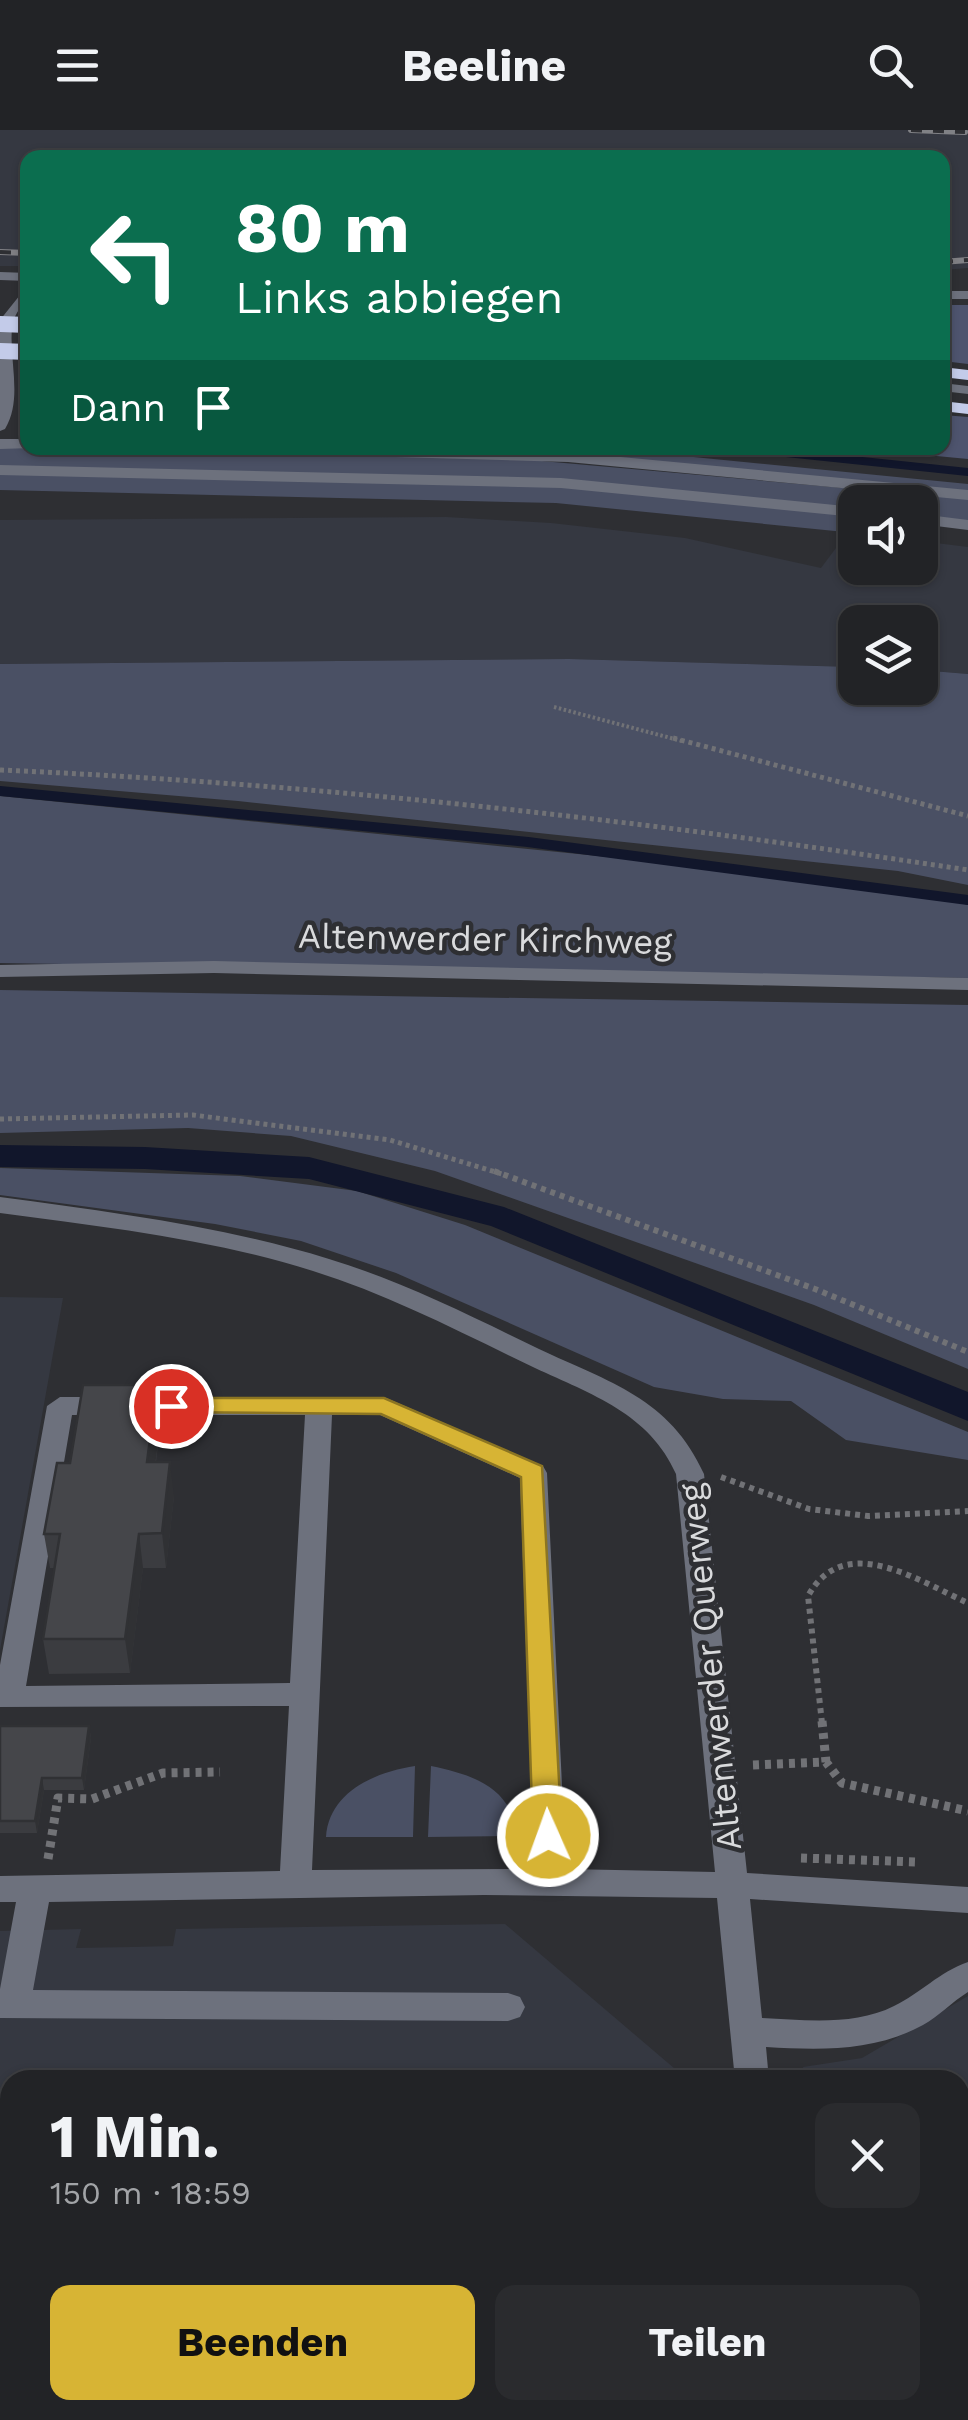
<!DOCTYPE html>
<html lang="de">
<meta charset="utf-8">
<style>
body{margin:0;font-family:"Work Sans",sans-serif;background:#2a2b2e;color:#f1f3f6;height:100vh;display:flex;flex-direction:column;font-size:38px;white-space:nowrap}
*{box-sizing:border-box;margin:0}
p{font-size:32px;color:#a2a4a7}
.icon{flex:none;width:55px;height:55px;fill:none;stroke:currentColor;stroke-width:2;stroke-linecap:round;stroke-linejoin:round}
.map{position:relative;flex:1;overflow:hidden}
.panel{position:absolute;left:0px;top:1940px;width:970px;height:350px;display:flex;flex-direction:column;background:#222326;border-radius:30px 30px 0 0;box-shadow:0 2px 8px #0004,0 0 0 2px #3f4043}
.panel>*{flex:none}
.top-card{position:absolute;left:20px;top:20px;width:930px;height:305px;border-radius:20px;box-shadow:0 2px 8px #0004,0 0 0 2px #3f4043;background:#0b6e4f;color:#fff;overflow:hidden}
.controls{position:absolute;left:838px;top:355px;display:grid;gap:20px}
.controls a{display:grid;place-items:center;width:100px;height:100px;border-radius:20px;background:#222326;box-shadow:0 2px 8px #0004,0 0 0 2px #3f4043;font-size:50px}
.pin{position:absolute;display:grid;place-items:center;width:85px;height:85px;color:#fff;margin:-42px;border:5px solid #fff;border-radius:50%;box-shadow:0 2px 10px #0007}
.me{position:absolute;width:110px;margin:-55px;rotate:358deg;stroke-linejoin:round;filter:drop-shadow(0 0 8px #0008)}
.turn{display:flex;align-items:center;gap:35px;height:210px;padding:0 50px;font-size:45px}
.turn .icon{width:130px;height:130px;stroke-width:2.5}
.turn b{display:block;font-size:70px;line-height:85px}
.then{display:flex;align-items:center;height:95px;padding:0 50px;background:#0003;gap:20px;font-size:38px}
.round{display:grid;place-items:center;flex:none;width:105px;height:105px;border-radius:20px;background:#2a2b2e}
.head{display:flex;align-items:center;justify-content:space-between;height:170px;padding:0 50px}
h1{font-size:60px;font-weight:700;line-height:75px}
.button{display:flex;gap:20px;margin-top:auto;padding:20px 50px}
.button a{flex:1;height:115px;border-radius:20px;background:#d7b434;color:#111;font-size:40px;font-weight:700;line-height:115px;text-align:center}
.button a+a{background:#2a2b2e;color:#f1f3f6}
header{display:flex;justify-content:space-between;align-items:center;height:130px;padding:0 50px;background:#222326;font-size:45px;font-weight:700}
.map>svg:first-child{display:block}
.built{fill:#353841}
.green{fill:#4a5064}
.forest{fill:#4e546e}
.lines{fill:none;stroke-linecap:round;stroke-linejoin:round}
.stream-far1{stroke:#11162b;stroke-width:8}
.stream{stroke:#11162b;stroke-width:10}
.canal{fill:#11162b;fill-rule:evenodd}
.path-far3{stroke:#717276;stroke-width:4;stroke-dasharray:2.5 2.5;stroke-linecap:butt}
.path-far2{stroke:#717276;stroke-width:5;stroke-dasharray:4 4;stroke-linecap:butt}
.path-far1{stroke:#717276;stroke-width:6;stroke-dasharray:5 5;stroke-linecap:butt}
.path{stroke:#717276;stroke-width:9;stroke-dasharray:6 6;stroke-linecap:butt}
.minor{fill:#6d717d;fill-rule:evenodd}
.highway{fill:#c3cbe9;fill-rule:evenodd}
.rail-casing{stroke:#808185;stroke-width:6}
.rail{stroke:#2e2f33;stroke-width:4;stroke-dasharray:11;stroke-linecap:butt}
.highway-bridge{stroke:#c3cbe9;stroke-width:16}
.wall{fill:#3b3c40}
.shaded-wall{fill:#303134}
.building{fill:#45464a;stroke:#303134;stroke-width:2.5}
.route{fill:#d7b434;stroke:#8c7522;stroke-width:2.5}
.labels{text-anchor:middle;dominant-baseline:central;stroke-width:9;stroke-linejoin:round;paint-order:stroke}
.street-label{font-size:35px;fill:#d9dadc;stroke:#2e2f33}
</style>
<header><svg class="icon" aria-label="menu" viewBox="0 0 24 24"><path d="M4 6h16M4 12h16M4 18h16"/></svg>Beeline<svg class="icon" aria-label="search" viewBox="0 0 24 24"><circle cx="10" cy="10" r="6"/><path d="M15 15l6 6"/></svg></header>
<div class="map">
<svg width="968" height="2290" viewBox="0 0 968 2290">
<rect width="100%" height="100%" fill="#2e2f33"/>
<path class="built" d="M0 0H968V138L943 140 942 28H28L27 136H0Z
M446 387 551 393 685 408 821 438 848 402 855 403V438H920V411L968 417V544L920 540V492H855V537L569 529 0 534V390Z
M0 1167 63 1168 0 1520Z
M505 1794 688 1950H10V2280H726L727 2290H0V1801L81 1799 76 1818 132 1817 173 1816 176 1799Z
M968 1866V2290H854L853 2280H960V1950H805L803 1937 862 1928Z"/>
<path class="green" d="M0 317 507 328 968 369V393L920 387V372H855V403L556 373 0 360Z
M403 318H603L968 354V361L599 326Z
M569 529 855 537V558H920V540L968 544V755L898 741 238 671 0 651V534Z
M0 666 618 728 954 771 968 775V848L0 833Z
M0 860 968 875V1239L814 1175 435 1041 291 1006 188 998 0 1003Z
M0 1038 240 1046 357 1061 465 1095 968 1302V1330L846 1310 791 1271 723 1269 654 1257 396 1143 301 1111 215 1094 0 1065Z
M415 1636 413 1707H326C329 1662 375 1642 415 1636Z
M431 1636C474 1645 511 1657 518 1706L428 1707Z"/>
<path class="forest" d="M942 175H968V234L943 231Z
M943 285 968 287V329L852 318H942Z"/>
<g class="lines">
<path class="stream-far1" d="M738 318 968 342"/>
<path class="stream" d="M0 661 528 712 968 770"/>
<path class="canal" d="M0 1015 145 1017 309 1027 504 1077 968 1262V1291L491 1096 309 1049 145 1039 0 1037Z"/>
<path class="path-far3" d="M554 577 682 611"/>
<path class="path-far2" d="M673 608 968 686
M0 640C324 654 647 691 968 740
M0 989 193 985 390 1010 502 1044"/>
<path class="path-far1" d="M494 1041 815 1159 968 1222
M721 1347 809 1379 868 1386 968 1381
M822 1593 808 1466C844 1401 917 1450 968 1473"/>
<path class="path" d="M822 1591 826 1632
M753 1635 826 1632 842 1653 968 1681
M801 1728 918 1732
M48 1729 58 1668 92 1669 163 1643 220 1642"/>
<path class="minor" d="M0 142 28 143V151L0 150Z
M28 155C28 173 13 182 12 198 9 232 23 269 5 299L0 301V190Z
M942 161H968V169H942Z
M942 253 968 256V264L942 261Z
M0 309H28V318H32L0 319Z
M246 318 568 322 968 360V370L568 332 254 323Z
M0 335 561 348 855 377V387L561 358 0 345Z
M920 384 968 390V400L920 394Z
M214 831 968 848V860L214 843 0 847V835Z
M0 1067C111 1082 222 1096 329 1129 402 1151 471 1186 539 1219 609 1252 670 1268 704 1344L747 1743 968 1757V1783L750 1769 762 1888C805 1890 855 1896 894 1876 921 1863 939 1842 968 1832V1862C952 1872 939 1886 923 1895 874 1922 820 1920 766 1917L769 1950H735L717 1768 484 1765 49 1772 33 1860 508 1863 520 1867 525 1877 520 1887 508 1891 0 1888V1859L16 1772H0V1746L280 1741 289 1576 0 1577V1535L47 1276 60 1267H384L543 1336 547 1343 566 1739 715 1742 676 1344C650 1284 591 1264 535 1238 462 1203 390 1165 313 1141 212 1109 105 1097 0 1083ZM72 1285H305L290 1553 26 1556ZM332 1285H380L520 1348 534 1739 312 1740Z
M769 2280H807L808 2290H770Z"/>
<path class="highway" d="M942 237 968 240V250L942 247Z
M942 271 968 274V284L942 281Z"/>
<defs>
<path id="rail" d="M911 0 965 2
M0 122 28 123
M942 132 968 130"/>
</defs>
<use href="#rail" class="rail-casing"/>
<use href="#rail" class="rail"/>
<path class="highway-bridge" d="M0 194 28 195
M0 221 28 222"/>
</g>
<path class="wall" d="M157 1255 161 1289 156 1332 174 1366 166 1438H143L130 1543 49 1544 43 1509 54 1438H50L44 1404 70 1333Z
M0 1596H89L91 1608 84 1660H44L37 1703H0Z"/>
<path class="shaded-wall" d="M157 1255 161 1289 151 1366 147 1332Z
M170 1332 174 1366 166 1438 162 1403Z
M139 1404 143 1438 130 1543 125 1509Z
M89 1596 91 1608 84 1660 82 1648Z
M42 1648 44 1660 37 1703 35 1691Z"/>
<path class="building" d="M83 1255H157L147 1332H170L162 1403 139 1404 125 1509H43L60 1404H44L57 1333H70Z
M0 1596H89L82 1648H42L35 1691H0Z
M0 1987H10V2280H512L513 2290H0Z"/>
<path class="route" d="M171 1268H384L542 1336 562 1706 558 1714H538L533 1706 521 1347 381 1284 163 1282 159 1276 163 1270Z"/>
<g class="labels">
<g class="street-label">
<text transform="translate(485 809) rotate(1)">Altenwerder Kirchweg</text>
<text transform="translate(710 1537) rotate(-96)">Altenwerder Querweg</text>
</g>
</g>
</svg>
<div class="controls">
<a><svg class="icon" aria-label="sound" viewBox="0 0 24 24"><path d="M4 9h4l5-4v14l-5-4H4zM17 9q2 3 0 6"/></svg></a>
<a><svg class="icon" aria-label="layers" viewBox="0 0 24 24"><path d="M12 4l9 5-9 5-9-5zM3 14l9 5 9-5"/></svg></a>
</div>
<div class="pin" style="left:171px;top:1276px;background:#d93025"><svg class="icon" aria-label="arrive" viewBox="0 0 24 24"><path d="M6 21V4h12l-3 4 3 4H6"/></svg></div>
<svg class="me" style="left:548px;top:1706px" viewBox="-20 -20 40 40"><circle r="17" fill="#d7b434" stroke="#fff" stroke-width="3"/><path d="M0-11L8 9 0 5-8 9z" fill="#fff"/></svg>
<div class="top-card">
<div class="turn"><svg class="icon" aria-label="left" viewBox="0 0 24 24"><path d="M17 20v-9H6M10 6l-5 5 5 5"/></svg><div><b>80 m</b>Links abbiegen</div></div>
<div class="then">Dann<svg class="icon" aria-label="arrive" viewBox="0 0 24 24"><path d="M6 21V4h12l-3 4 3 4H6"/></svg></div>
</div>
<section class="panel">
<div class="head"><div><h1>1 Min.</h1><p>150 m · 18:59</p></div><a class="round"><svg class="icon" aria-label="close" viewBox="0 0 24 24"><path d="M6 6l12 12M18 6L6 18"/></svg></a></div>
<div class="button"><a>Beenden</a><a>Teilen</a></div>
</section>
</div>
